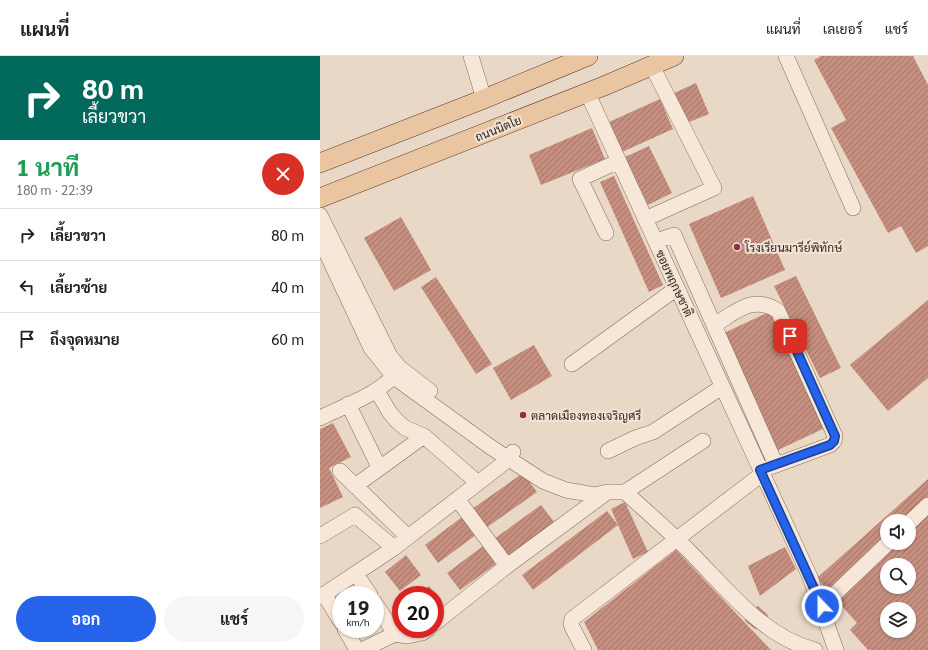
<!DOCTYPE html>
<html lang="th">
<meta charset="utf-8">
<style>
body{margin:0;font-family:Georgia,Sarabun,serif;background:#f6f6f6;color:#222;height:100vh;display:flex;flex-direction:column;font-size:15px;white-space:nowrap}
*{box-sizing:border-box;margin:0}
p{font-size:13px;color:#767676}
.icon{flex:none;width:22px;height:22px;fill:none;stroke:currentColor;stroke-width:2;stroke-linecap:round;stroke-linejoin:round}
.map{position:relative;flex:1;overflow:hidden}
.side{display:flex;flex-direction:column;background:#fff;width:320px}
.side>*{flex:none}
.banner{background:#00695c;color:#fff;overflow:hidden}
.buttons{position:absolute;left:560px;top:458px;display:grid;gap:8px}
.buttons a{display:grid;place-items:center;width:36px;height:36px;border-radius:50%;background:#fff;box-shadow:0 1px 3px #0004;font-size:20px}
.speed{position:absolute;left:12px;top:530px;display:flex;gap:8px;font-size:20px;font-weight:700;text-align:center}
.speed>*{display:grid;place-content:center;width:52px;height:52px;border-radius:50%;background:#fff;box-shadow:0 1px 3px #0004;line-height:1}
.speed small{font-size:10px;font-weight:400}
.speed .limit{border:6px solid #d22;background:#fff;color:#111}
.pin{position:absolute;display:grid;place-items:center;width:34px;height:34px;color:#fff;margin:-17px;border-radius:8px;box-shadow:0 2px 6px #0006}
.me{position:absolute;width:44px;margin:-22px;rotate:338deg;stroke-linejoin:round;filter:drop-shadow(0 0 3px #0008)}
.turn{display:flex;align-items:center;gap:14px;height:84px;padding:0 16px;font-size:18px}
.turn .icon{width:52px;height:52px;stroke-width:2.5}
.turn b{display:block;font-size:28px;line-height:34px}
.round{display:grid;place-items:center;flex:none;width:42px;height:42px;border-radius:21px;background:#f6f6f6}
.headline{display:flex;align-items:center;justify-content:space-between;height:68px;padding:0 16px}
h1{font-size:24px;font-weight:700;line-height:30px;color:#1e9e55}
.button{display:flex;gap:8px;margin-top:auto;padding:8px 16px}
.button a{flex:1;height:46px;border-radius:24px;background:#2563eb;color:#fff;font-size:16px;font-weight:700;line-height:46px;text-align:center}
.button a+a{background:#f6f6f6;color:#222}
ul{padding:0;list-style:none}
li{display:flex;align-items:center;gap:12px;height:52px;padding:0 16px;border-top:1px solid #e0e0e0}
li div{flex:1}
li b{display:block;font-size:15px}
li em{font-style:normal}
header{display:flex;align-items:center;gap:24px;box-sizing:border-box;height:56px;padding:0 20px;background:#fff;border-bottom:1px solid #e0e0e0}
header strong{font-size:19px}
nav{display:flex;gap:22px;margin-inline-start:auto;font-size:14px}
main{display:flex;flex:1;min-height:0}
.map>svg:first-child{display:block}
.building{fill:url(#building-hatch);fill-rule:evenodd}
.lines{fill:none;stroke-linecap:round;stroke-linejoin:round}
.minor-casing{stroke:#836a5d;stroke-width:16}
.major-casing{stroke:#523a31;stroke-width:20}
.minor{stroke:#f6e7d8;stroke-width:15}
.major{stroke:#eac5a1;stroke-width:19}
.route-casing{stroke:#184099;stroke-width:10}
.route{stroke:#2563eb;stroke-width:7}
.poi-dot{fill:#8d3345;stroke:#f2e4d5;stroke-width:1.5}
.labels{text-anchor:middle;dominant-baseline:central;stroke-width:4;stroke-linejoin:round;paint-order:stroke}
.street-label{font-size:12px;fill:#352620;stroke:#f2e4d5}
.poi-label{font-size:12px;fill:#352620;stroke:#f2e4d5;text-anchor:start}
</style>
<header>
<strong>แผนที่</strong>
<nav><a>แผนที่</a><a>เลเยอร์</a><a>แชร์</a></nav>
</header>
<main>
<section class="side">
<div class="banner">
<div class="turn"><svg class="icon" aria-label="right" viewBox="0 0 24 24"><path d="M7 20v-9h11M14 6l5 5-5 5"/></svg><div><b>80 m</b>เลี้ยวขวา</div></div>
</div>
<div class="headline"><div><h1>1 นาที</h1><p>180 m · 22:39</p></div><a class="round" style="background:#d93025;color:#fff"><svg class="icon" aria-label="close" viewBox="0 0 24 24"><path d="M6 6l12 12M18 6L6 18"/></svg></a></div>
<ul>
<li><svg class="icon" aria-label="right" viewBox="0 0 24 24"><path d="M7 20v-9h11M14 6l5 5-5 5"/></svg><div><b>เลี้ยวขวา</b></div><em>80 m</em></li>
<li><svg class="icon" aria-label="left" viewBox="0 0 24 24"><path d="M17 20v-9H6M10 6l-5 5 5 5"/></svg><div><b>เลี้ยวซ้าย</b></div><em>40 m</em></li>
<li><svg class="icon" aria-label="arrive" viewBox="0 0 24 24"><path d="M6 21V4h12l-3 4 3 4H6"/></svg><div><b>ถึงจุดหมาย</b></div><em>60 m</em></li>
</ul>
<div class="button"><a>ออก</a><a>แชร์</a></div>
</section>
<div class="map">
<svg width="608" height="594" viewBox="0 0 608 594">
<defs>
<pattern id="building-hatch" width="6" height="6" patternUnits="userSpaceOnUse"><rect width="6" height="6" fill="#c58e7f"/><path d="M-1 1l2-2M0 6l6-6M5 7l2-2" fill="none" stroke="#a17468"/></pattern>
</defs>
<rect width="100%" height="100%" fill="#ead8c6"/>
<path class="building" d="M501 0H593L608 29V190L596 197 581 170 568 177 511 72 526 64 494 4Z
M376 27 389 58 364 68 352 38Z
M340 43 353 73 302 96 289 66Z
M272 72 285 103 221 129 209 99Z
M329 90 352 137 328 149 305 101Z
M294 120 343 229 329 236 280 126Z
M433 140 465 214 401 242 369 168Z
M81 161 111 214 74 235 44 182Z
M476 220 521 312 500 322 454 230Z
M116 221 172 308 156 318 101 231Z
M608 244V322L568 355 530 309Z
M453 254 507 371 456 395 402 278Z
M214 289 232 320 191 344 173 312Z
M13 367 31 401 9 412 23 441 0 452V373Z
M203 417 217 436 166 472 152 453Z
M608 423V594H548L530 574 537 567 497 522ZM567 465H589V487H567ZM567 509H589V531H567ZM567 553H589V575H567Z
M305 446 328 496 313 503 291 453Z
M221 449 235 467 187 502 174 483Z
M287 455 298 469 213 534 202 519Z
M142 461 156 479 118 507 105 489Z
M163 490 176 508 140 534 127 517Z
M465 491 476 513 440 540 428 510Z
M356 494 451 594H278L264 566Z
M86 499 101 519 80 535 65 516Z
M109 530 123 549 115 555V539H97Z
M438 550 448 559 446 570 435 573 425 565 428 554Z"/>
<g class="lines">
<defs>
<path id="minor" d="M151 0 164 43
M466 0 533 152
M267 36 490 521 516 594
M0 159 70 300 80 312 110 335
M325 163 394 132 332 10
M286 177 260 123 299 105
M0 183 51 292 74 321 172 392 223 425 246 434 275 439 287 436H305C327 456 349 475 370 496 407 533 443 581 495 594
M336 185 354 179 456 409 440 414
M394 269C416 256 433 238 458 255L515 380 514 385 510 389 456 409
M252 308 357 232
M57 335 70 357 77 365 85 372 104 380 158 427
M28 348 59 411
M0 362C28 348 61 338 80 313
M288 395 315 382 333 376 402 331
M20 415 88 481
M35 430 104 380
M305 436 383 385
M138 444 187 510 286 437
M589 467 608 449
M0 480 35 459 74 492
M36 518 50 539
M4 538 21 566
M0 541 74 492 189 403 193 396
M55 547 75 578
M502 550 568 487
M115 567 187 510
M25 573 37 594
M42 594 75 578 87 580 102 577 108 573
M264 594 252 571 251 568 252 563 442 418"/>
<path id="major" d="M0 107 164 43 268 0
M0 142 284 30 354 0"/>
</defs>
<use href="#minor" class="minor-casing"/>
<use href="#major" class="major-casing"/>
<use href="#minor" class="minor"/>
<use href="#major" class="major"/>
</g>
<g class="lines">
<defs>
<path id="route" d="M470 280 515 380 514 385 510 389 440 414 502 550"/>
</defs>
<use href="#route" class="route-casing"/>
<use href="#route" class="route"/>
</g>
<g class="poi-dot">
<circle cx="417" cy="191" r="4"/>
<circle cx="203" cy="359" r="4"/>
</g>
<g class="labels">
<g class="street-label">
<text transform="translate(178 72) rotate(-22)">ถนนนิตโย</text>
<text transform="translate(355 227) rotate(65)">ซอยพฤกษชาติ</text>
</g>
<g class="poi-label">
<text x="425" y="191">โรงเรียนมารีย์พิทักษ์</text>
<text x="211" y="359">ตลาดเมืองทองเจริญศรี</text>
</g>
</g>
</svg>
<div class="buttons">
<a><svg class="icon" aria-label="sound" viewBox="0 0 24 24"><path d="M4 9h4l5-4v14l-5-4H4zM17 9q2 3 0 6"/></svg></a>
<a><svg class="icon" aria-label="search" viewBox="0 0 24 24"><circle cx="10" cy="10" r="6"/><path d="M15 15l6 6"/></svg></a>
<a><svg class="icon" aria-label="layers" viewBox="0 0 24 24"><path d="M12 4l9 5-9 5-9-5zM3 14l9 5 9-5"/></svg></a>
</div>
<div class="speed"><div>19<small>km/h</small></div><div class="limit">20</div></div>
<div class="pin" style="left:470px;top:280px;background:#d93025"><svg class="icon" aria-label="arrive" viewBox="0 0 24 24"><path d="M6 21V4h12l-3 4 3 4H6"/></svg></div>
<svg class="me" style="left:502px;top:550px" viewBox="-20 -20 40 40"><circle r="17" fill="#2563eb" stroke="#fff" stroke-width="3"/><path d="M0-11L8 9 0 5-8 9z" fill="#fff"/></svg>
</div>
</main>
